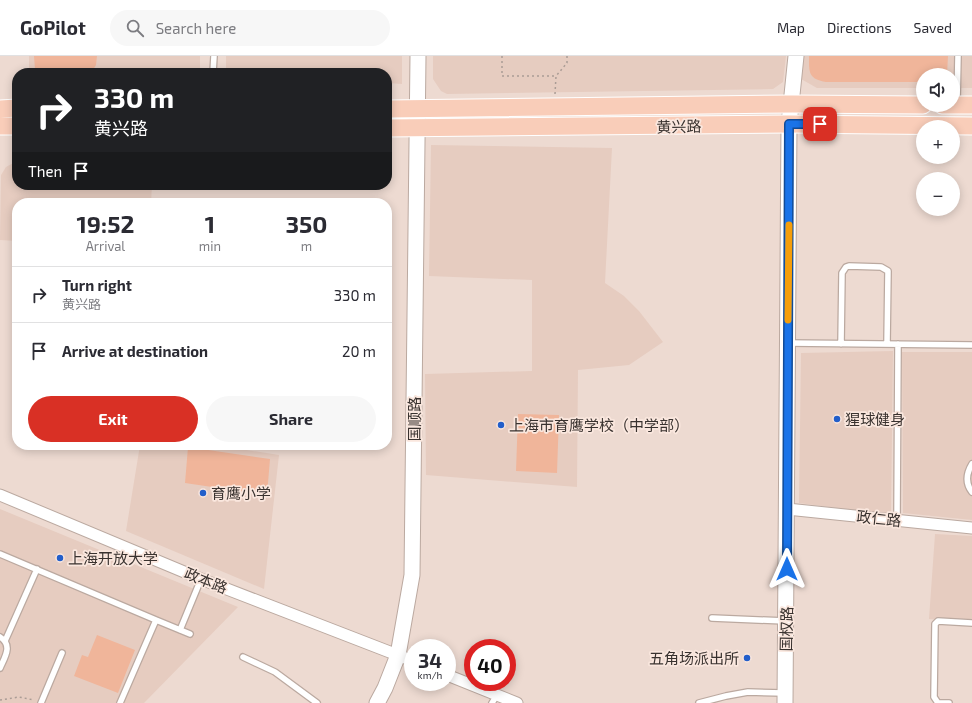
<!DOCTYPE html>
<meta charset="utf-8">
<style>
body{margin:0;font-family:"Exo 2","Noto Sans SC",sans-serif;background:#f7f7f7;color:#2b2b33;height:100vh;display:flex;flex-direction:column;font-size:15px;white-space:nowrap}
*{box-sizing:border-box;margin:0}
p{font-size:13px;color:#7c7c81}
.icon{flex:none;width:22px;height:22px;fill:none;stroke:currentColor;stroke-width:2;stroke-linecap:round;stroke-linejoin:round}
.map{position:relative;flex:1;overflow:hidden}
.panel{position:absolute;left:12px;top:142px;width:380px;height:252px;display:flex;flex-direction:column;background:#fff;border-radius:16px;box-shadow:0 2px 10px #0003}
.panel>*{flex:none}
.top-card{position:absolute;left:12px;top:12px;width:380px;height:122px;border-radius:16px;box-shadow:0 2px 10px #0003;background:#202124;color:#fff;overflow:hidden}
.tools{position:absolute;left:916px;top:12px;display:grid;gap:8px}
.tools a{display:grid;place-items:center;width:44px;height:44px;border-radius:50%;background:#fff;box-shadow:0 2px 10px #0003;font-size:20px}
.speed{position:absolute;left:404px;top:583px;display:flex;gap:8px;font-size:20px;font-weight:700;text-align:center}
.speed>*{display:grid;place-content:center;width:52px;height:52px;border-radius:50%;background:#fff;box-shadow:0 2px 10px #0003;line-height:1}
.speed small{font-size:10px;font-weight:400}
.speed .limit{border:6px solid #d22;background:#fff;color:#111}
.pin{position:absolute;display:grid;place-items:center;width:34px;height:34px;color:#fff;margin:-17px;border-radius:8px;box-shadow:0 2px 6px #0006}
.me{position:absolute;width:44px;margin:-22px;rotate:0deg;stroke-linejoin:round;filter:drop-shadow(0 0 3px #0008)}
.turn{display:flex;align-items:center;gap:14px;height:84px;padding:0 16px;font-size:18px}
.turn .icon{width:52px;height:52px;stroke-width:2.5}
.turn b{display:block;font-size:28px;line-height:34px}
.then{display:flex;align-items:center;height:38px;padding:0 16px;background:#0003;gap:8px;font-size:15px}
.eta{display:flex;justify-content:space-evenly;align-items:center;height:68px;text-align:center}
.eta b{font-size:24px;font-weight:700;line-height:28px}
.button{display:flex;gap:8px;margin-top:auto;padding:8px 16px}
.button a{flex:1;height:46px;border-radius:24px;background:#d93025;color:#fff;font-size:16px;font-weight:700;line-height:46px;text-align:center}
.button a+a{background:#f7f7f7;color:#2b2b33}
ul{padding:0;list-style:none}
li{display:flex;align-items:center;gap:12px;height:56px;padding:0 16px;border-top:1px solid #e1e1e2}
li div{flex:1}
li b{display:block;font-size:15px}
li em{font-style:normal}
header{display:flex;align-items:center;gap:24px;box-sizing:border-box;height:56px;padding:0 20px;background:#fff;border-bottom:1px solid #e1e1e2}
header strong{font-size:19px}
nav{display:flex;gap:22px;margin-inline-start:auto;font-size:14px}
.search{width:280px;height:36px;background:#f7f7f7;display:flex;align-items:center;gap:10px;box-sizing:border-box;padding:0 14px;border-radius:22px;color:#7c7c81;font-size:15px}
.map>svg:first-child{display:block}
.built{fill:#e6ccc0}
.green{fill:#f0b59a}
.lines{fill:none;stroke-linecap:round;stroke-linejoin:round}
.lane-casing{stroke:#bba9a0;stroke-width:8}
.street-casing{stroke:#bba9a0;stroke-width:13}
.secondary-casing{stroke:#bba9a0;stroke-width:17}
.primary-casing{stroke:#fff;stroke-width:19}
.path{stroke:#aa9c95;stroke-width:1.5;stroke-dasharray:2 3;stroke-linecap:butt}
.lane{stroke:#fff;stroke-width:5.5}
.street{stroke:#fff;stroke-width:11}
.secondary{stroke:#fff;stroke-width:15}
.primary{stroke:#f9cdb9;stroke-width:17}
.route-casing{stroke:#114b97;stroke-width:10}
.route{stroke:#1a73e8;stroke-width:7}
.slow{stroke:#f59e0b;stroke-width:7}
.poi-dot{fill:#225eca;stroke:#fae7de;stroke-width:1.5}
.labels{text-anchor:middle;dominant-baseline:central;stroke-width:3.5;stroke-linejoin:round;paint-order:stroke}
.street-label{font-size:15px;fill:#39322f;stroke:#fae7de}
.poi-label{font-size:15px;fill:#39322f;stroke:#fae7de;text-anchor:start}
</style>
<header>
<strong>GoPilot</strong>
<div class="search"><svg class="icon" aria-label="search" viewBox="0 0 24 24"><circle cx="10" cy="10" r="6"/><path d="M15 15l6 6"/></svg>Search here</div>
<nav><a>Map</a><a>Directions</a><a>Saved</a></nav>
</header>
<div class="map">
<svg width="972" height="647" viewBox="0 0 972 647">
<rect width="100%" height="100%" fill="#eddad1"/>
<path class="built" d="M29 0H200V17H29Z
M226 0H402V28L387 27V17H226Z
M433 0H786L783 26 773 33 447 38 441 35 433 23Z
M803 0H972V32H953V19H923V32H817L801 23Z
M431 89 612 92 605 227 624 240 639 255 663 286 629 309 578 314 577 431 426 419 425 318 532 315V224L429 220Z
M17 105V129H152L151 147H17V185L0 184 1 119 6 111Z
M893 295 891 459 799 447 801 297Z
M902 296H972V464L903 457Z
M140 389H215L279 399 264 533 126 475Z
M0 453 238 551 144 647H0Z
M935 478 972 480V566L929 563Z"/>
<path class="green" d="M34 0H97L96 9 91 17H38L35 13Z
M809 0H948L947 19H923V26H826C808 23 809 16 809 0Z
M518 358 559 359 557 417 516 415Z
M188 391 270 403 267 439 185 427Z
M97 579 135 594 118 637 74 620 82 599 88 601Z"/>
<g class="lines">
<defs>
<path id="lane" d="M213 17 214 0
M957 47 958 0
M788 287 972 289
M841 288 842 217 846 211 849 210 881 211 888 215 887 288
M972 408C966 418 965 427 972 436
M897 464 898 288
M0 498 156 564 120 647
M712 562 785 565
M156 564 190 578
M180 574 201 523
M0 581C13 589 5 601 0 612
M5 585 37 513
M243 601 275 616 317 647
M41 647 62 597
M492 647 497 639
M699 647 726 640 748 636 784 637
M949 647H938L934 641 935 568 938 565 972 567"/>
<path id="street" d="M0 439 201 523 413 605
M787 453 972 472
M447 619 517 647"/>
<path id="secondary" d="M377 647 385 632 398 599 412 519 418 0
M785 647 789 68 796 0"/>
<path id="primary" d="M942 49H972
M0 53 17 52
M387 53 792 48 923 49
M0 70H17
M387 72 789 68 972 70"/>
</defs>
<use href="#lane" class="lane-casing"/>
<use href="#street" class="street-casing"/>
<use href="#secondary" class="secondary-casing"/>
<use href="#primary" class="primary-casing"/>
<path class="path" d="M502 0V20H556
M555 38 556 20 567 7V0
M0 644 19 641 34 644"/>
<use href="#lane" class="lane"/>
<use href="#street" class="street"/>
<use href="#secondary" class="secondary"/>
<use href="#primary" class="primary"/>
</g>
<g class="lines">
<defs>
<path id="route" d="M787 513 789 68H820"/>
</defs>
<use href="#route" class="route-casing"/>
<use href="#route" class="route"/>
<path class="slow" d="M788 264 789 169"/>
</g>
<g class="poi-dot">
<circle cx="837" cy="363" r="4"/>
<circle cx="501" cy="369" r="4"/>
<circle cx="203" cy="437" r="4"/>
<circle cx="60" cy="502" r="4"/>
<circle cx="747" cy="602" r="4"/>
</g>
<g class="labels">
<g class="street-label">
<text transform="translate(679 70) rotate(-1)">黄兴路</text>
<text transform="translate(414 363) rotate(-90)">国顺路</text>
<text transform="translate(879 462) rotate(6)">政仁路</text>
<text transform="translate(206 524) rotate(22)">政本路</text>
<text transform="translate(786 573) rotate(-89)">国权路</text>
</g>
<g class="poi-label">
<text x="845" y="363">猩球健身</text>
<text x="509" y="369">上海市育鹰学校（中学部）</text>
<text x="211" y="437">育鹰小学</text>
<text x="68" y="502">上海开放大学</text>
<text x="739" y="602" text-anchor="end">五角场派出所</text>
</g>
</g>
</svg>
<div class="tools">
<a><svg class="icon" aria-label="sound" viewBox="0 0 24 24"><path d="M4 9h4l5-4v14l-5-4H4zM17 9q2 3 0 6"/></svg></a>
<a>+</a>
<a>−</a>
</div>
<div class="speed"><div>34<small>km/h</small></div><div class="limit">40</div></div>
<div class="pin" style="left:820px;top:68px;background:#d93025"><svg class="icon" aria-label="arrive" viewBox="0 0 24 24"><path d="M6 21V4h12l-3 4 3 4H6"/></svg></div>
<svg class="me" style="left:787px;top:513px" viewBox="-20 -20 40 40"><path d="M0-17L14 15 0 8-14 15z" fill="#1a73e8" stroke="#fff" stroke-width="4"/></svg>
<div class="top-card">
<div class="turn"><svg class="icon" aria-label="right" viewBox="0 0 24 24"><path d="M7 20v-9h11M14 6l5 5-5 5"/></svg><div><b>330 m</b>黄兴路</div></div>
<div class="then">Then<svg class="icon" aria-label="arrive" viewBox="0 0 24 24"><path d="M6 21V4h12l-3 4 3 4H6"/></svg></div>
</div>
<section class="panel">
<div class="eta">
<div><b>19:52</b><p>Arrival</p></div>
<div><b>1</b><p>min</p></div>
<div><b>350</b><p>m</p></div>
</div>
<ul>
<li><svg class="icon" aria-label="right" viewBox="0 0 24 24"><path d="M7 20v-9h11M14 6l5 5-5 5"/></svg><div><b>Turn right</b><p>黄兴路</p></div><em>330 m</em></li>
<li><svg class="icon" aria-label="arrive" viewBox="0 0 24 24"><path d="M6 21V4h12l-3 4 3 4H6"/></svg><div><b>Arrive at destination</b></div><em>20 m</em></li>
</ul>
<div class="button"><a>Exit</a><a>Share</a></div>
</section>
</div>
